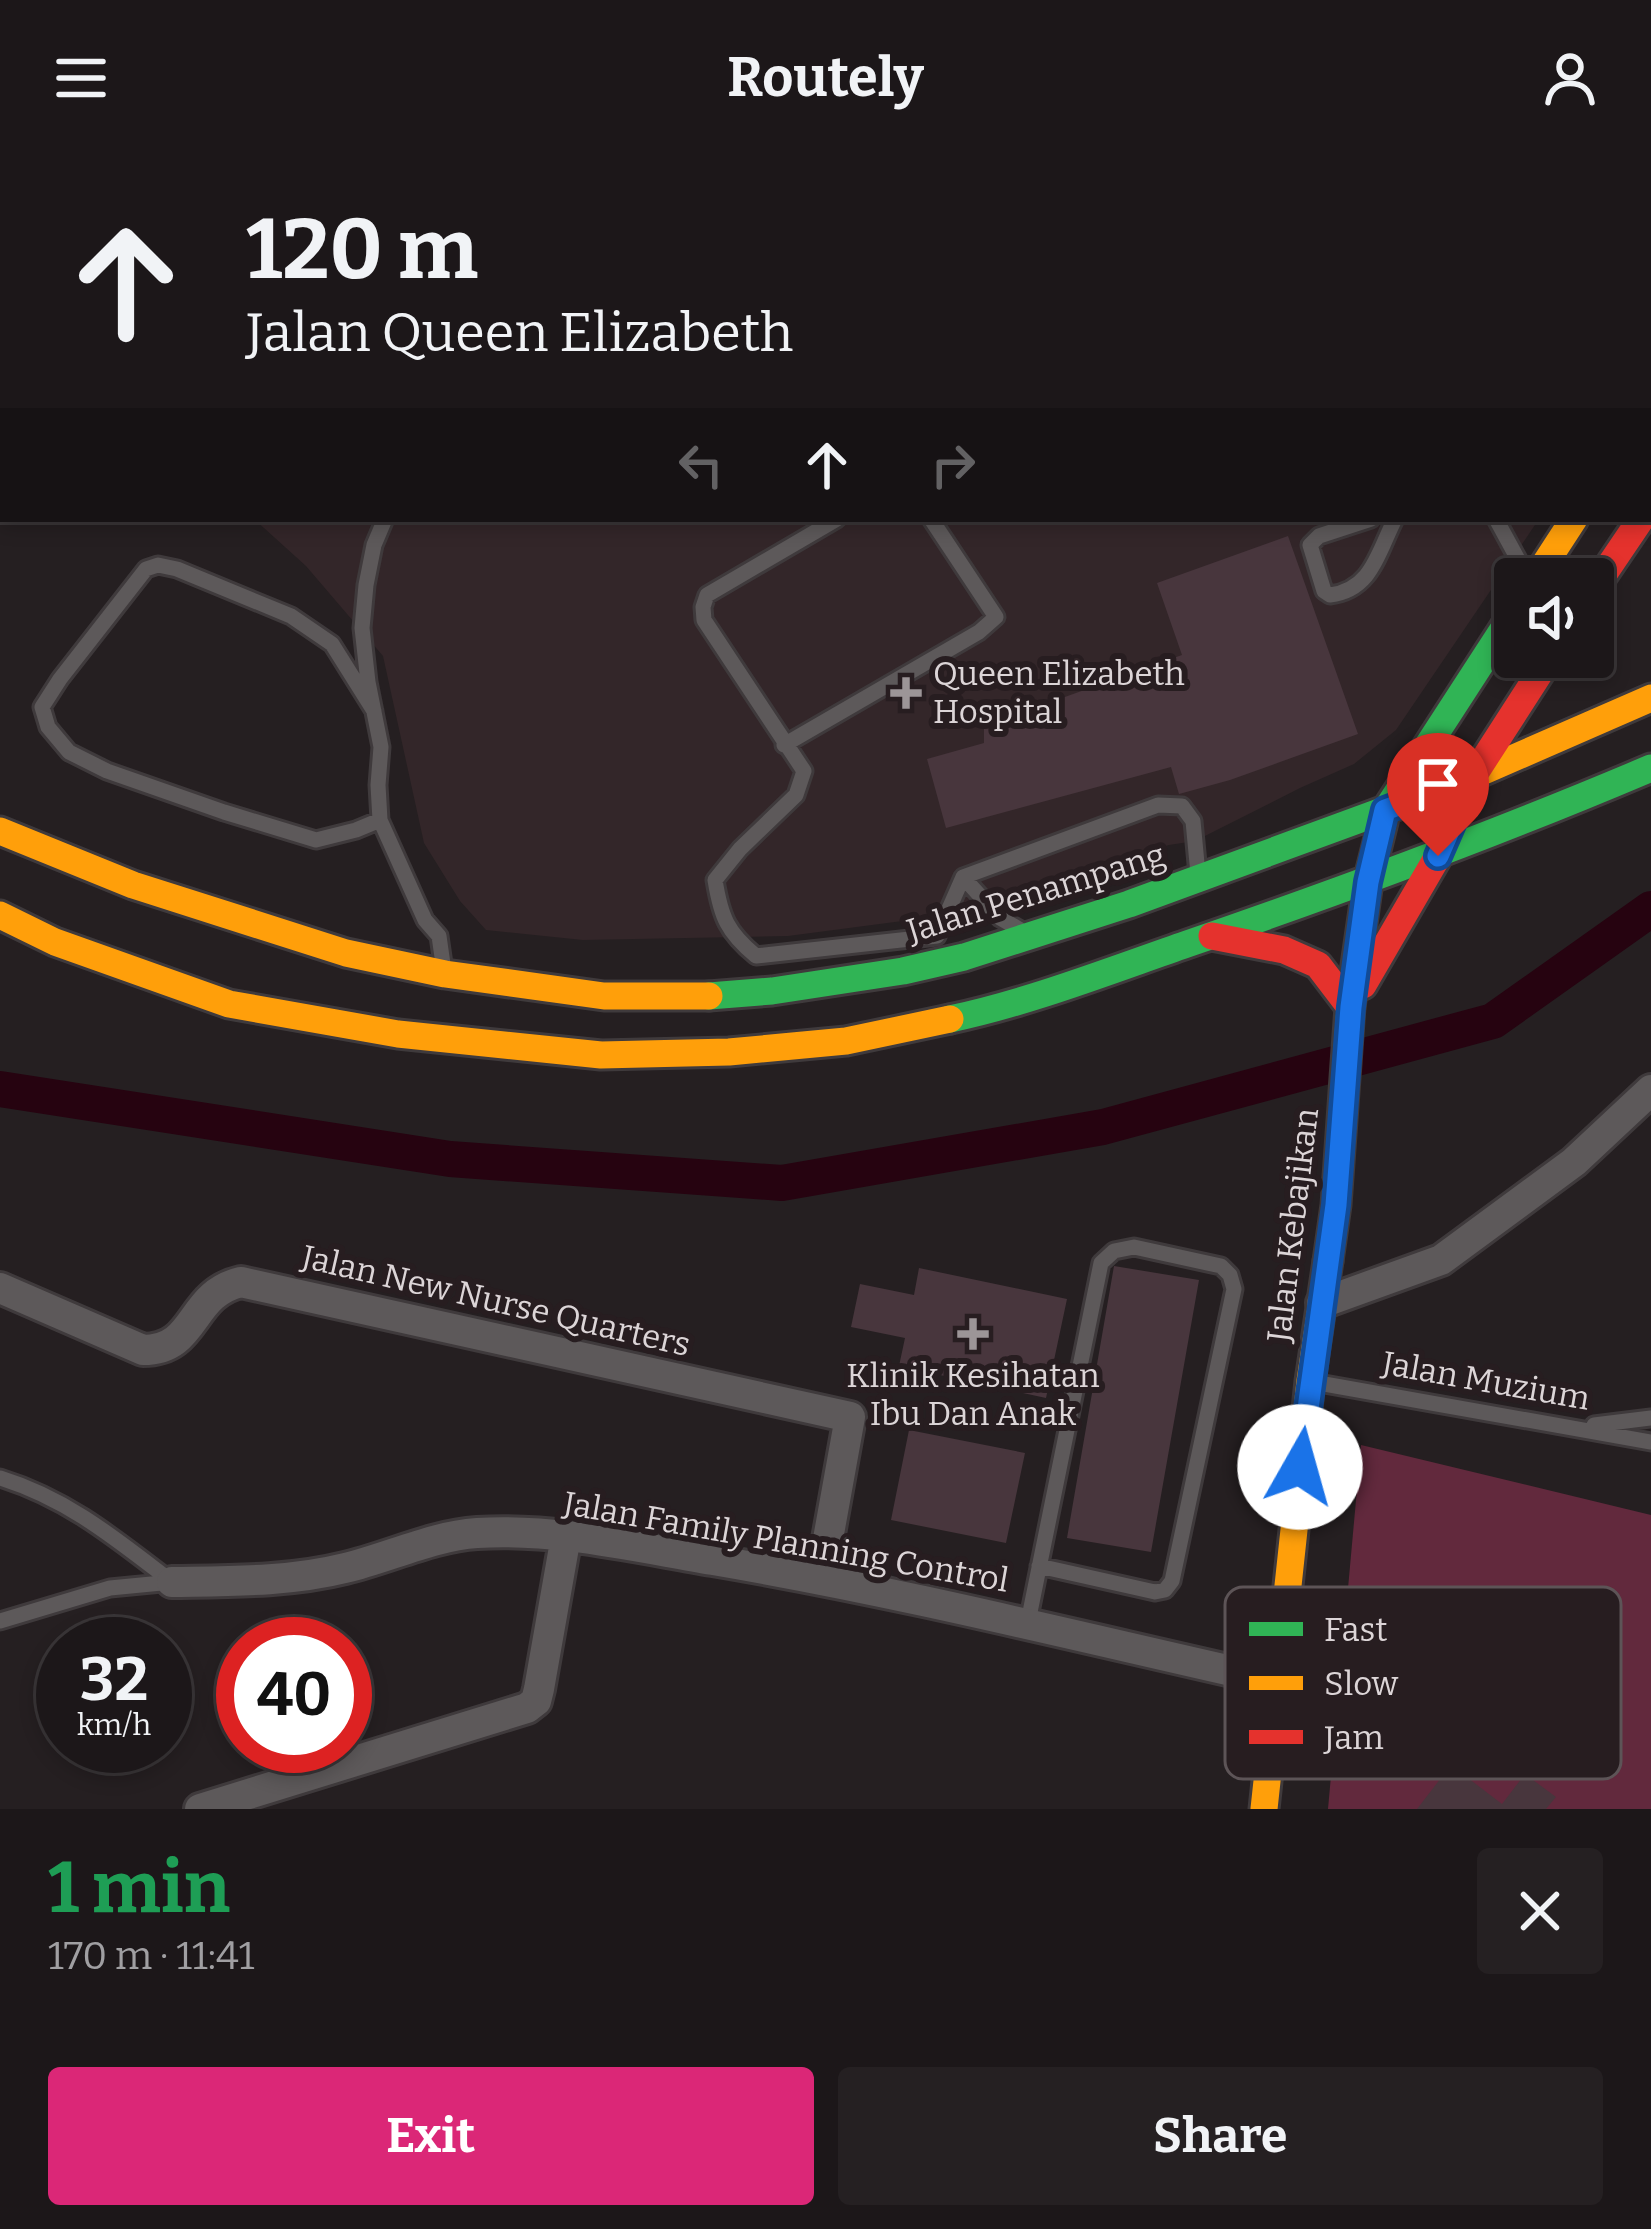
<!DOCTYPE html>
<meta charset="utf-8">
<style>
body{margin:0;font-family:Bitter,serif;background:#252022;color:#f1f3f6;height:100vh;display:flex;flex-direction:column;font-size:45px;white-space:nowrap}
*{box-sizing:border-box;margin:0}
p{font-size:39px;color:#a09fa2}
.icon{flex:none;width:66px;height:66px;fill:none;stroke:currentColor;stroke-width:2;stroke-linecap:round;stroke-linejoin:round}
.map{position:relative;height:1653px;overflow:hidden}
.panel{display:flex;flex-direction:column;background:#1c1719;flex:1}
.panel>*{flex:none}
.top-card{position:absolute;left:0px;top:0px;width:1653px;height:366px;box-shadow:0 6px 18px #0003,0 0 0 3px #3a3638;background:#1c1719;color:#f1f3f6;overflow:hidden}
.fabs{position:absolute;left:1494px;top:402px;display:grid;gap:24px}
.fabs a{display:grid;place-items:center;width:120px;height:120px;border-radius:12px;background:#1c1719;box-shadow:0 6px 18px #0003,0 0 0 3px #3a3638;font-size:60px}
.speed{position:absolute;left:36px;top:1461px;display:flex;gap:24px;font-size:60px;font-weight:700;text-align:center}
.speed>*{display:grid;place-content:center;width:156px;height:156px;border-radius:50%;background:#1c1719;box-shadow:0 6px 18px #0003,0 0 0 3px #3a3638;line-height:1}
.speed small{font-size:30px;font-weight:400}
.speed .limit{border:18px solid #d22;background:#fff;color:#111}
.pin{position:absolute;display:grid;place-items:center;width:102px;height:102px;color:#fff;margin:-123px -51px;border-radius:50% 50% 50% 0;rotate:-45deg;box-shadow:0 0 12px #0007}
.pin .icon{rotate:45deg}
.me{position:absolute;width:132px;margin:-66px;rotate:7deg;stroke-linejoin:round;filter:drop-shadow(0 0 9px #0008)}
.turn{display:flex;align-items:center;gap:42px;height:252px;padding:0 48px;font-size:54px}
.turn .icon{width:156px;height:156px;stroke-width:2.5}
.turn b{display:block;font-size:84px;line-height:102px}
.lanes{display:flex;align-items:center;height:114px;padding:0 48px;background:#0003;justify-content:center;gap:60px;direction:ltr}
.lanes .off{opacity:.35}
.round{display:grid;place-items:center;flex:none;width:126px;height:126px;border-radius:12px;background:#252022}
.overview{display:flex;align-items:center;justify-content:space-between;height:204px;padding:0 48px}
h1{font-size:72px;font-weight:700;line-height:90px;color:#1e9e55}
.button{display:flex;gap:24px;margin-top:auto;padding:24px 48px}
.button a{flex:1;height:138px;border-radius:12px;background:#db2777;color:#fff;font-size:48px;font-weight:700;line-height:138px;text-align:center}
.button a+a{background:#252022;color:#f1f3f6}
header{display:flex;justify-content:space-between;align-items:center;height:156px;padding:0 48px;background:#1c1719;font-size:54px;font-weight:700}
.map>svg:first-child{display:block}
.built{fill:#332629}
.green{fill:#62293d}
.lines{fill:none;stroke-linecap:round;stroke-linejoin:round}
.canal{stroke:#260310;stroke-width:36}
.building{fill:#48363d}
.lane-casing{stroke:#3f3a3c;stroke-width:21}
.street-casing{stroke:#3f3a3c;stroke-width:36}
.fast-casing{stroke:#3f3a3c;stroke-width:33}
.slow-casing{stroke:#3f3a3c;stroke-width:33}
.jam-casing{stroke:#3f3a3c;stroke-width:33}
.lane{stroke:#5d595a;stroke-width:15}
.street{stroke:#5d595a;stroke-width:30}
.fast{stroke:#30b455;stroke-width:27}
.slow{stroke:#ff9f0a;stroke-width:27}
.jam{stroke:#e5322d;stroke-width:27}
.route-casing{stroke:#114b97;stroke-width:30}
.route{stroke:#1a73e8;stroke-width:21}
.poi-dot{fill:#9c9597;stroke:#271d20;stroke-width:4.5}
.labels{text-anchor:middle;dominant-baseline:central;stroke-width:12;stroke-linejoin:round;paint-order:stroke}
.poi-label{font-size:33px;fill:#dcd5d7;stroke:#271d20;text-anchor:start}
.street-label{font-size:33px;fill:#dcd5d7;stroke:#271d20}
.key{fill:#271d20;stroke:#5d5457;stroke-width:3}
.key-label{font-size:33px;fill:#dcd5d7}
</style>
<header><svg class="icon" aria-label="menu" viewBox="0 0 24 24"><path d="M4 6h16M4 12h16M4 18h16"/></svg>Routely<svg class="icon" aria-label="person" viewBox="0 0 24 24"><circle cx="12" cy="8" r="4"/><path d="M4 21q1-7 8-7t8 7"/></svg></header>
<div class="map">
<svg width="1651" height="1653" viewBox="0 0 1651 1653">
<rect width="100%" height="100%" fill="#251f21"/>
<path class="built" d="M291 0H1651V215L1650 3H290Z
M254 363H1539L1396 574 1354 608 1300 632 1195 685 1169 689 1031 732 910 764 788 780 583 784 486 774 460 745 424 687 383 500 306 410Z"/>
<path class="green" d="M1361 1289 1651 1359V1653H1328Z"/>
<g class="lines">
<path class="canal" d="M0 933 450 1003 782 1027 1103 971 1493 865 1651 753"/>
</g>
<path class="building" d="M1288 380 1358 578 1230 624 1179 638 1171 611 946 672 927 603 984 587V570L1182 499 1157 427Z
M1114 1110 1199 1124 1151 1396 1067 1382Z
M919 1112 1067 1143 1046 1242 899 1210 905 1182 851 1171 860 1128 914 1139Z
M909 1274 1025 1297 1006 1387 891 1364Z
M1451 1609 1502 1648 1525 1618 1556 1641 1546 1653H1417Z"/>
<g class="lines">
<defs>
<path id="lane" d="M899 0 901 3
M995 0 997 3
M1479 0 1480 3
M371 3 373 0
M699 3 705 0
M385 363 374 389 366 429 362 472 368 526 381 591 378 629 380 664 425 764 439 780 443 808
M837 363 707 439 703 451 704 464 804 615 796 639 740 693 715 724C721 761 727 776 756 800L937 780 963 721 1000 762 1019 773
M1371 363 1319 380 1310 389 1324 435 1330 439C1372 434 1378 396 1395 363
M1496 363 1527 420
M374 555 332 488 291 460 177 413 158 409 146 413 60 523 42 551 48 571 69 596 107 615 224 656 316 684 356 674 380 664
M784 589 979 476 996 461 931 363
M963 721 1158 649 1182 650 1193 665 1198 718
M1313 1226 1651 1286
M1594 1269 1651 1262
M0 1322C68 1343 116 1383 172 1426
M0 1465 110 1432 172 1426
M1028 1466 1101 1107 1114 1095 1134 1091 1221 1110 1230 1119 1234 1133 1172 1425 1165 1434 1155 1436 1039 1410"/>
<path id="street" d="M38 3 41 0
M0 45 3 41
M0 1132 143 1194C198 1194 188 1138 241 1126L850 1261 821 1422
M1322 1147 1441 1104 1574 1006 1651 934
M172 1426C229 1425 289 1426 345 1412 388 1402 432 1380 477 1377 556 1372 635 1391 713 1404 902 1436 1088 1483 1276 1525
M200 1653 527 1552 536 1545 539 1533 566 1380"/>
<path id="fast" d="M709 840 772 835 903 815 964 801 1129 748 1445 632
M950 863C1030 846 1109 815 1187 788 1344 734 1498 677 1651 612
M1328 1105 1336 1049 1350 851 1368 726 1386 654 1515 455"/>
<path id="slow" d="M1650 244 1651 243
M1535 423 1574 363
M1445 632 1651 542
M0 675 133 729 346 797 445 818 604 840H709
M0 759 55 786 229 848 398 878 601 899 729 896 846 885 950 863
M1264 1653 1310 1225 1328 1105"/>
<path id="jam" d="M1593 434 1641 363
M1212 780 1284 794 1318 809 1350 851
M1363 829 1438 700 1472 622 1550 501"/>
</defs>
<use href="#lane" class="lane-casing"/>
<use href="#street" class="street-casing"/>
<use href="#fast" class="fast-casing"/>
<use href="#slow" class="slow-casing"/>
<use href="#jam" class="jam-casing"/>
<use href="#lane" class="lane"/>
<use href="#street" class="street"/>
<use href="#fast" class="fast"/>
<use href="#slow" class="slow"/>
<use href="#jam" class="jam"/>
</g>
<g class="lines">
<defs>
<path id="route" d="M1300 1311 1336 1049 1351 851 1368 726 1385 654 1472 622 1438 700"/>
</defs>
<use href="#route" class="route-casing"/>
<use href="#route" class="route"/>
</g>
<g class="poi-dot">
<path d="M900 519h12v12h12v12h-12v12h-12v-12h-12v-12h12z"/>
<path d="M967 1160h12v12h12v12h-12v12h-12v-12h-12v-12h12z"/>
</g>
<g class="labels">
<g class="poi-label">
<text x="933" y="518">Queen Elizabeth<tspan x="933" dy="38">Hospital</tspan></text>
<text x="973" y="1220" text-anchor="middle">Klinik Kesihatan<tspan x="973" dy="38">Ibu Dan Anak</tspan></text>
</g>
<g class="street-label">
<text transform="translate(1036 737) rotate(-17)">Jalan Penampang</text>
<text transform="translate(1293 1069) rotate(-83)">Jalan Kebajikan</text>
<text transform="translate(496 1145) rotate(13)">Jalan New Nurse Quarters</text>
<text transform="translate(1486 1225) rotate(10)">Jalan Muzium</text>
<text transform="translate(786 1386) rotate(10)">Jalan Family Planning Control</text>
</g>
</g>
<rect x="1225" y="1431" width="396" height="192" rx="18" class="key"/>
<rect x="1249" y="1466" width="54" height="14" fill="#30b455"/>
<rect x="1249" y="1520" width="54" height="14" fill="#ff9f0a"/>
<rect x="1249" y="1574" width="54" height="14" fill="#e5322d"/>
<g class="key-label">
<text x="1324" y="1485">Fast</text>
<text x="1324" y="1539">Slow</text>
<text x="1324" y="1593">Jam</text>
</g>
</svg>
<div class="fabs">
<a><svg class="icon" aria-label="sound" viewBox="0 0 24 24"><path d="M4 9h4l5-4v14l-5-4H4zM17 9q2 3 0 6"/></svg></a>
</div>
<div class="speed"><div>32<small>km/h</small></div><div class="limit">40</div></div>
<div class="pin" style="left:1438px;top:700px;background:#d93025"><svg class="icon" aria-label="arrive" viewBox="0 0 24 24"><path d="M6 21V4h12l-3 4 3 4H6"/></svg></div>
<svg class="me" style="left:1300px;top:1311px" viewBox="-20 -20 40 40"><circle r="19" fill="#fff"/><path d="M0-13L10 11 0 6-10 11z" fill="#1a73e8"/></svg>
<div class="top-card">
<div class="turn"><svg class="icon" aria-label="ahead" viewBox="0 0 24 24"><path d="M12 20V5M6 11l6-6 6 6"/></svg><div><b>120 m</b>Jalan Queen Elizabeth</div></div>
<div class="lanes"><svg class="icon off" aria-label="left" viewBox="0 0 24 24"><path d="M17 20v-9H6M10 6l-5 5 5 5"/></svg><svg class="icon" aria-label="ahead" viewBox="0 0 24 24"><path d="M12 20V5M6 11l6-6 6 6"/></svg><svg class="icon off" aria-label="right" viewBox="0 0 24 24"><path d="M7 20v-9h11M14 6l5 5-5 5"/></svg></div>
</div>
</div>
<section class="panel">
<div class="overview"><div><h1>1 min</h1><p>170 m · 11:41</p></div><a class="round"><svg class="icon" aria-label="close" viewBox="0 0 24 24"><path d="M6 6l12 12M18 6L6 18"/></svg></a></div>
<div class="button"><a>Exit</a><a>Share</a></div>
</section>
